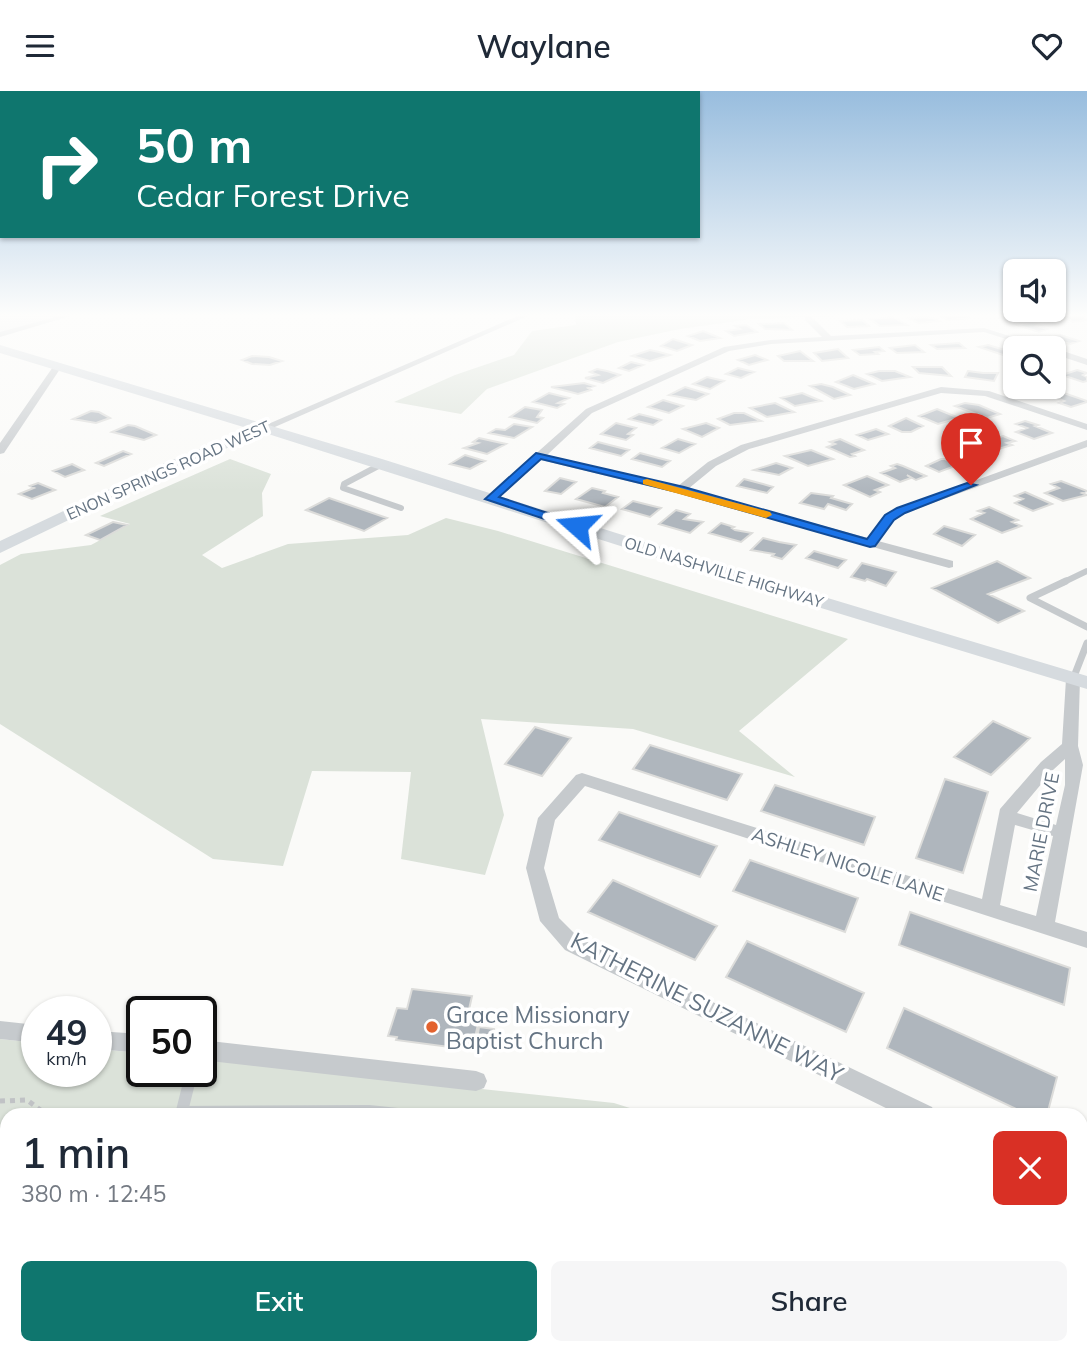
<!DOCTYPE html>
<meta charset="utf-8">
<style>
body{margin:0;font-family:Mulish,sans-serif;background:#f6f6f7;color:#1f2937;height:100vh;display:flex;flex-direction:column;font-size:26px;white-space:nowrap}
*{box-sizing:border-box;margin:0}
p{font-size:23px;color:#747a83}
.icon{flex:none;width:38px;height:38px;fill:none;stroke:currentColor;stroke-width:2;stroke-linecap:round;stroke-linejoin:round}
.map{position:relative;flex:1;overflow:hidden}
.side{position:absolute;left:0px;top:1017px;width:1088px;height:247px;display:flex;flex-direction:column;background:#fff;border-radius:21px 21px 0 0;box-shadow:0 2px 5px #0004}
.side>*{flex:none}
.top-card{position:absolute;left:0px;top:0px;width:700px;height:147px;box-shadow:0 2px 5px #0004;background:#0f766e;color:#fff;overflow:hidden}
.fabs{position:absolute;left:1003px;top:168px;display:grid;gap:14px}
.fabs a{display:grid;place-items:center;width:63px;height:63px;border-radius:10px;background:#fff;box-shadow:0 2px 5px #0004;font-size:35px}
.speed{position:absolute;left:21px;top:905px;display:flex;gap:14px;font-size:35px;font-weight:700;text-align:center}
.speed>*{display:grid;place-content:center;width:91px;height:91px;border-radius:50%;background:#fff;box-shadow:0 2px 5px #0004;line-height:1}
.speed small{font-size:18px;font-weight:400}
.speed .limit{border:4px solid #111;border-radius:10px;background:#fff;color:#111}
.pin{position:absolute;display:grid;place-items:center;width:60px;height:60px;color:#fff;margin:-72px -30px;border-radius:50% 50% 50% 0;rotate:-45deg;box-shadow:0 0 7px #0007}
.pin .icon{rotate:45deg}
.me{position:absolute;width:77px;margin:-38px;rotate:288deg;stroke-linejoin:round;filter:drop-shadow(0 0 5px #0008)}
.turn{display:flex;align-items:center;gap:24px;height:147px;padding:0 21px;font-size:32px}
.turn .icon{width:91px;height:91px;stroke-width:2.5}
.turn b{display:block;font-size:49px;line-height:60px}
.round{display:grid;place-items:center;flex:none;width:74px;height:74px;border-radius:10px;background:#f6f6f7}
.summary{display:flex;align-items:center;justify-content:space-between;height:119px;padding:0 21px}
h1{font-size:42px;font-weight:600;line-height:52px}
.cta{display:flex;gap:14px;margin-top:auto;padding:14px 21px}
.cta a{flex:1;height:80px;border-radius:10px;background:#0f766e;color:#fff;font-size:28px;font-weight:600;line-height:80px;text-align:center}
.cta a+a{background:#f6f6f7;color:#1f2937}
header{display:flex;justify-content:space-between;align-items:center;height:91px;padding:0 21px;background:#fff;font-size:32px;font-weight:600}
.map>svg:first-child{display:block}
.built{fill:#e8e9e9}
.green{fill:#dbe2d9}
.building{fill:#afb6bd;stroke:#dcdcda;stroke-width:2}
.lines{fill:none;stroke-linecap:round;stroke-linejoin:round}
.path{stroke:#c0c2c5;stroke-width:5;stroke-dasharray:5 5;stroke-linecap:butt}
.lane-far2{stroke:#c6cacd;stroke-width:6}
.lane-far1{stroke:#c6cacd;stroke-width:7}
.lane{stroke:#c6cacd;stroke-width:12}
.street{fill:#c6cacd;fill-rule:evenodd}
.secondary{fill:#d6dbdf;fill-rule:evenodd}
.route{fill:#1a73e8;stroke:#114b97;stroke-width:2}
.slow{fill:#f59e0b}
.poi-dot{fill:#e3622e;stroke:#fff;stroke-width:2.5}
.labels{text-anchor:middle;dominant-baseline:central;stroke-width:7;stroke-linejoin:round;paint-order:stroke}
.far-street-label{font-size:16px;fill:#657483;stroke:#fff}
.street-label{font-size:19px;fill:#657483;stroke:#fff}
.near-street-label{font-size:23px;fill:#657483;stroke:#fff}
.near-poi-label{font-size:23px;fill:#657483;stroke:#fff;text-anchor:start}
</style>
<header><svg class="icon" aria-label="menu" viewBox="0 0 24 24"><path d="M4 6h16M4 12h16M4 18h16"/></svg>Waylane<svg class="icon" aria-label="heart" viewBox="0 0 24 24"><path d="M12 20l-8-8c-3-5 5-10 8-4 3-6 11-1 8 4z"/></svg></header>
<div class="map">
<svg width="1087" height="1263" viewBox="0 0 1087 1263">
<rect width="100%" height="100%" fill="#fafaf8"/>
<path class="built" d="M0 224H70L0 244Z"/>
<path class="green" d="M575 224H873L751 228 680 238 618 251 487 298 461 323 394 311 455 284 514 264 532 240 576 234Z
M230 368 271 383 262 402 263 425 202 464 222 477 288 453 408 444 446 427 498 440 848 548 739 640 795 686 633 638 481 628 504 724 485 784 401 768 411 681 312 680 283 775 213 768 0 633V474L21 463 91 454 130 433 100 425Z
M0 948 37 952V980H96V958L142 962V980H201V968L614 1012 652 1024H7V1256H1082V1210L1087 1217V1263H0Z"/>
<path class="building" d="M938 224H963L971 227 948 229Z
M1061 224H1085L1082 225 1087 229 1073 231Z
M893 226 907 234 880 235 870 228Z
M922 226 933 227 939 230 918 232 908 227Z
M862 229 869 235 847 236 840 230Z
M1032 231 1041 234 1037 235 1047 238 1039 241 1017 234Z
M784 232 792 239 765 238 759 233Z
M746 234 757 241 734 245 726 240 740 238 735 235Z
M703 240 720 247 700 250 688 245Z
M1060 244 1079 250 1070 253 1050 247Z
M673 248 692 254 677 260 661 255Z
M959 252 965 257 937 258 931 254Z
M915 254 924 261 897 262 890 257Z
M988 254 1015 262 1006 265 979 256Z
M879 256 884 260 875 261 878 263 860 264 853 259Z
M838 258 848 267 822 270 814 262Z
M650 259 659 261 670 264 650 270 632 265Z
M800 260 813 270H784L778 265Z
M755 264 767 269 749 274 738 269Z
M252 265 269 266 282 270 270 274 252 273 242 269Z
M631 271 643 274 629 280 619 277Z
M913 276H942L951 285 919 282Z
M738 277 754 281 741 287 726 283Z
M597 278 607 280 620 284 603 292 585 287 598 284 590 281Z
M1077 279 1087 282 1083 284 1087 286V290L1083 291 1062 284Z
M879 280H895L910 286 882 290 867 283Z
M968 280 983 282H998L994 290 965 286Z
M853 284 874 293 854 298 836 291Z
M707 286 724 290 710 298 693 293Z
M584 292 594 295 588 297 591 299 578 303 551 296Z
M821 293 833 296 850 304 834 308 810 295Z
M685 296 708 303 696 309 669 304Z
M1061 301 1087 310V311L1071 316 1059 312 1064 310 1049 304Z
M549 302 569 307 558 312 564 313 557 317 533 311Z
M802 302 821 310 795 315 781 307Z
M663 309 683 315 669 322 648 316Z
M775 312 794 321 767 326 750 317Z
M965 312 979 314 1000 323 987 327 955 315Z
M525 316 542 319 537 326 543 327 537 332 510 326Z
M937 318 959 327 938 333 919 325Z
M91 320 99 321 110 327 96 332 73 328Z
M734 322H744L761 330 730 334 718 328Z
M639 323 651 326 661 329 653 334 629 328Z
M906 327 923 335 911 341H902L889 335Z
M1025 330 1038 334 1035 335 1052 342 1034 348 1016 341 1027 337 1016 333Z
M616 332 636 337 628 343 633 344 626 349 601 343Z
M706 332 719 337 702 346 683 338Z
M514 333 532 336 514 347 489 342 496 338 505 339Z
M128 334 135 335 156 344 144 349 112 341Z
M876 338 888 343 868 349 857 344Z
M1003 345 1015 350 1007 352 1012 354 998 358 982 352Z
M479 347 506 353 487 363 464 357 478 352 473 351Z
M678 348 695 353 679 362 662 357Z
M840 348 864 359 852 363 855 365 850 366 827 356 835 353 830 351Z
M598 351 629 359 621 365 590 357Z
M966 352 981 359 972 363 979 366 969 370 945 360 950 358 946 357 952 354Z
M811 359 833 368 808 375 785 365Z
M123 360 131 363 104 375 96 372Z
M640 362 670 370 662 376 632 368Z
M465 364 485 370 470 378 450 373Z
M941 368H945L958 374 939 381 926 375Z
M776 372 792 377 779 384 754 379Z
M72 373 84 379 65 386 53 380Z
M897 373 903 375 926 385 916 389 907 384 911 387 900 391 881 382 895 377 891 375Z
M867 385 888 394 875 399 880 401 870 406 844 394Z
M560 387 576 391 561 403 545 400Z
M744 388 763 393 773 396 767 402 737 395Z
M1061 390 1087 400 1082 402 1087 404 1063 410 1045 402 1059 397 1051 393Z
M38 392 55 399 32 408 19 403 34 397 30 395Z
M592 397 605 400 603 402 618 406 605 416 576 408Z
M1025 401 1052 413 1033 420 1015 412 1023 408 1015 405Z
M811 402 833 405 831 407 852 413 846 419 828 413 824 418 800 412Z
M329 407 387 427 364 440 306 419Z
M633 410 661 417 650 426 622 418Z
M989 416 1018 429 1012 431 1021 435 1002 442 971 428 984 422 978 420Z
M676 419 690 423 684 428 703 431 690 442 659 433Z
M113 431 127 434 100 449 86 444Z
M721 432 734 436 732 437 735 439 752 442 741 451 709 442Z
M944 435 975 444 962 455 934 443Z
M763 447 779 451 796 454 782 468 772 465 774 463 751 459Z
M814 460 846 469 838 477 806 467Z
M997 470 1030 487 988 503 1024 520 998 532 932 497Z
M862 472 896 481 886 495 867 488 865 490 851 486Z
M993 630 1030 647 991 684 954 666Z
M535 636 571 647 542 685 505 673Z
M650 654 742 683 727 709 633 678Z
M945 688 988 701 963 782 916 767Z
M775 694 875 726 864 754 761 720Z
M619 721 717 755 700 786 599 749Z
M750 769 858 807 845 841 733 800Z
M613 789 717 835 695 869 588 821Z
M910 821 1070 877 1064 914 899 854Z
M747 850 864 902 846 941 726 886Z
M412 898 472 905 468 923 480 925 472 959 396 949 397 946 388 945 397 917 407 918Z
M904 917 1057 986 1047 1024H1029L887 957Z
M479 936 494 938 492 950 477 948Z"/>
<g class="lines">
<path class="path" d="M0 1010 27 1009 47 1024
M1082 1238 1087 1245"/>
<path class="lane-far2" d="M382 373 344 393 343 397 401 417
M1062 492 1087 480"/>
<path class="lane-far1" d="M1066 490 1030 507 1087 536
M1073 588 1087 552"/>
<path class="lane" d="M183 1021 369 1020 407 1024
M181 1024 192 980
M0 1149 7 1151
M672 1256V1263
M99 1263 100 1256"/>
<path class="street" d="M63 224H74L0 246V241Z
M520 224H530L268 339 259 337Z
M805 225H811L831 245 984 237 1047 257H1035L984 241 771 253 729 260 592 322 547 364 678 395 708 371 741 354 941 296 989 300 1087 333V339L985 305 941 302 749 358 716 375 688 398 868 447 885 425 897 418 1087 349V356L905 422 893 429 878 450 953 470V476L949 477 677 402 541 369 495 410 485 408 586 318 724 256 771 249 822 246 805 229Z
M1054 257 1087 268V274L1054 263Z
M55 273 62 275 4 362 0 363V352Z
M1073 584 1080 588 1078 655 1083 674 1055 831 1087 841V857L585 695 555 729 544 777 559 827 579 847 932 1016 936 1024H900L565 859 540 830 526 777 538 727 576 684 582 682 982 808 1000 718 1041 671 1062 653 1066 588ZM1065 668V694L1056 734 1017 722 1053 679ZM1015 734 1053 745 1036 825 1000 814Z
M0 930 37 934V952L0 948Z
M96 940 142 943V962L96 958Z
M201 949 476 980 484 983 487 990 484 997 476 1000 201 969Z
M1082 1088 1087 1090V1115L1082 1113Z
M330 1256H367L364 1263H327Z"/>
<path class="secondary" d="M0 254 382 368 708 471 1087 585V598L696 479 265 342 175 378 0 462V450L165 372 250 338 0 262Z"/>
</g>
<linearGradient id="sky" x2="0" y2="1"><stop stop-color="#98bdde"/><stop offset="0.56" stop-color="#fdfdfc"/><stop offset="1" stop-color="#fdfdfc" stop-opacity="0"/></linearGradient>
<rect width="1087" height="400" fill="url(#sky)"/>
<path class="route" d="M536 362 684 396 867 448 885 424 897 417 967 392 976 394 905 422 894 429 875 455 870 456 677 401 541 368 499 406 581 433 583 435 577 439 485 408Z"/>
<path class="slow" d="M647 388 770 421 772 424 766 427 643 393V389Z"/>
<circle class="poi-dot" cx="432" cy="936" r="7"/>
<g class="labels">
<g class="far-street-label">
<text transform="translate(168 379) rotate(-24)">ENON SPRINGS ROAD WEST</text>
<text transform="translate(724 481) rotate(17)">OLD NASHVILLE HIGHWAY</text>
</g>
<g class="street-label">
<text transform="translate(1041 741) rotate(-79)">MARIE DRIVE</text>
<text transform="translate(848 773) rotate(18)">ASHLEY NICOLE LANE</text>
</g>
<g class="near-street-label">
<text transform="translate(707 916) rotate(27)">KATHERINE SUZANNE WAY</text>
</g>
<g class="near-poi-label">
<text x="446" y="923">Grace Missionary<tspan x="446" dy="26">Baptist Church</tspan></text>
</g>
</g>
</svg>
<div class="fabs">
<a><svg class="icon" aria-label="sound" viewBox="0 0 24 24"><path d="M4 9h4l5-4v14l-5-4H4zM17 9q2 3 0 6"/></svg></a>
<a><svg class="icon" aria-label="search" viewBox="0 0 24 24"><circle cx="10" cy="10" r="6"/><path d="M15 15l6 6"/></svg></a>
</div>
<div class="speed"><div>49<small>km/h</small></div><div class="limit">50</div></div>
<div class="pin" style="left:971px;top:394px;background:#d93025"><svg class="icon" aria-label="arrive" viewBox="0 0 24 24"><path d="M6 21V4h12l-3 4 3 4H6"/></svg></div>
<svg class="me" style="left:577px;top:435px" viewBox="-20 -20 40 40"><path d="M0-17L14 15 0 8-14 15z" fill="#1a73e8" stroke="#fff" stroke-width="4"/></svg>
<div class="top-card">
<div class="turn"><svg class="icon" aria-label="right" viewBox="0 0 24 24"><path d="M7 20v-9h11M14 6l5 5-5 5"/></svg><div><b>50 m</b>Cedar Forest Drive</div></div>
</div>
<section class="side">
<div class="summary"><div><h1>1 min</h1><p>380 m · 12:45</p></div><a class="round" style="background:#d93025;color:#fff"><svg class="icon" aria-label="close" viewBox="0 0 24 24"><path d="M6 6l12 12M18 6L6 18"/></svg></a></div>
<div class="cta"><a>Exit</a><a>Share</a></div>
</section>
</div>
